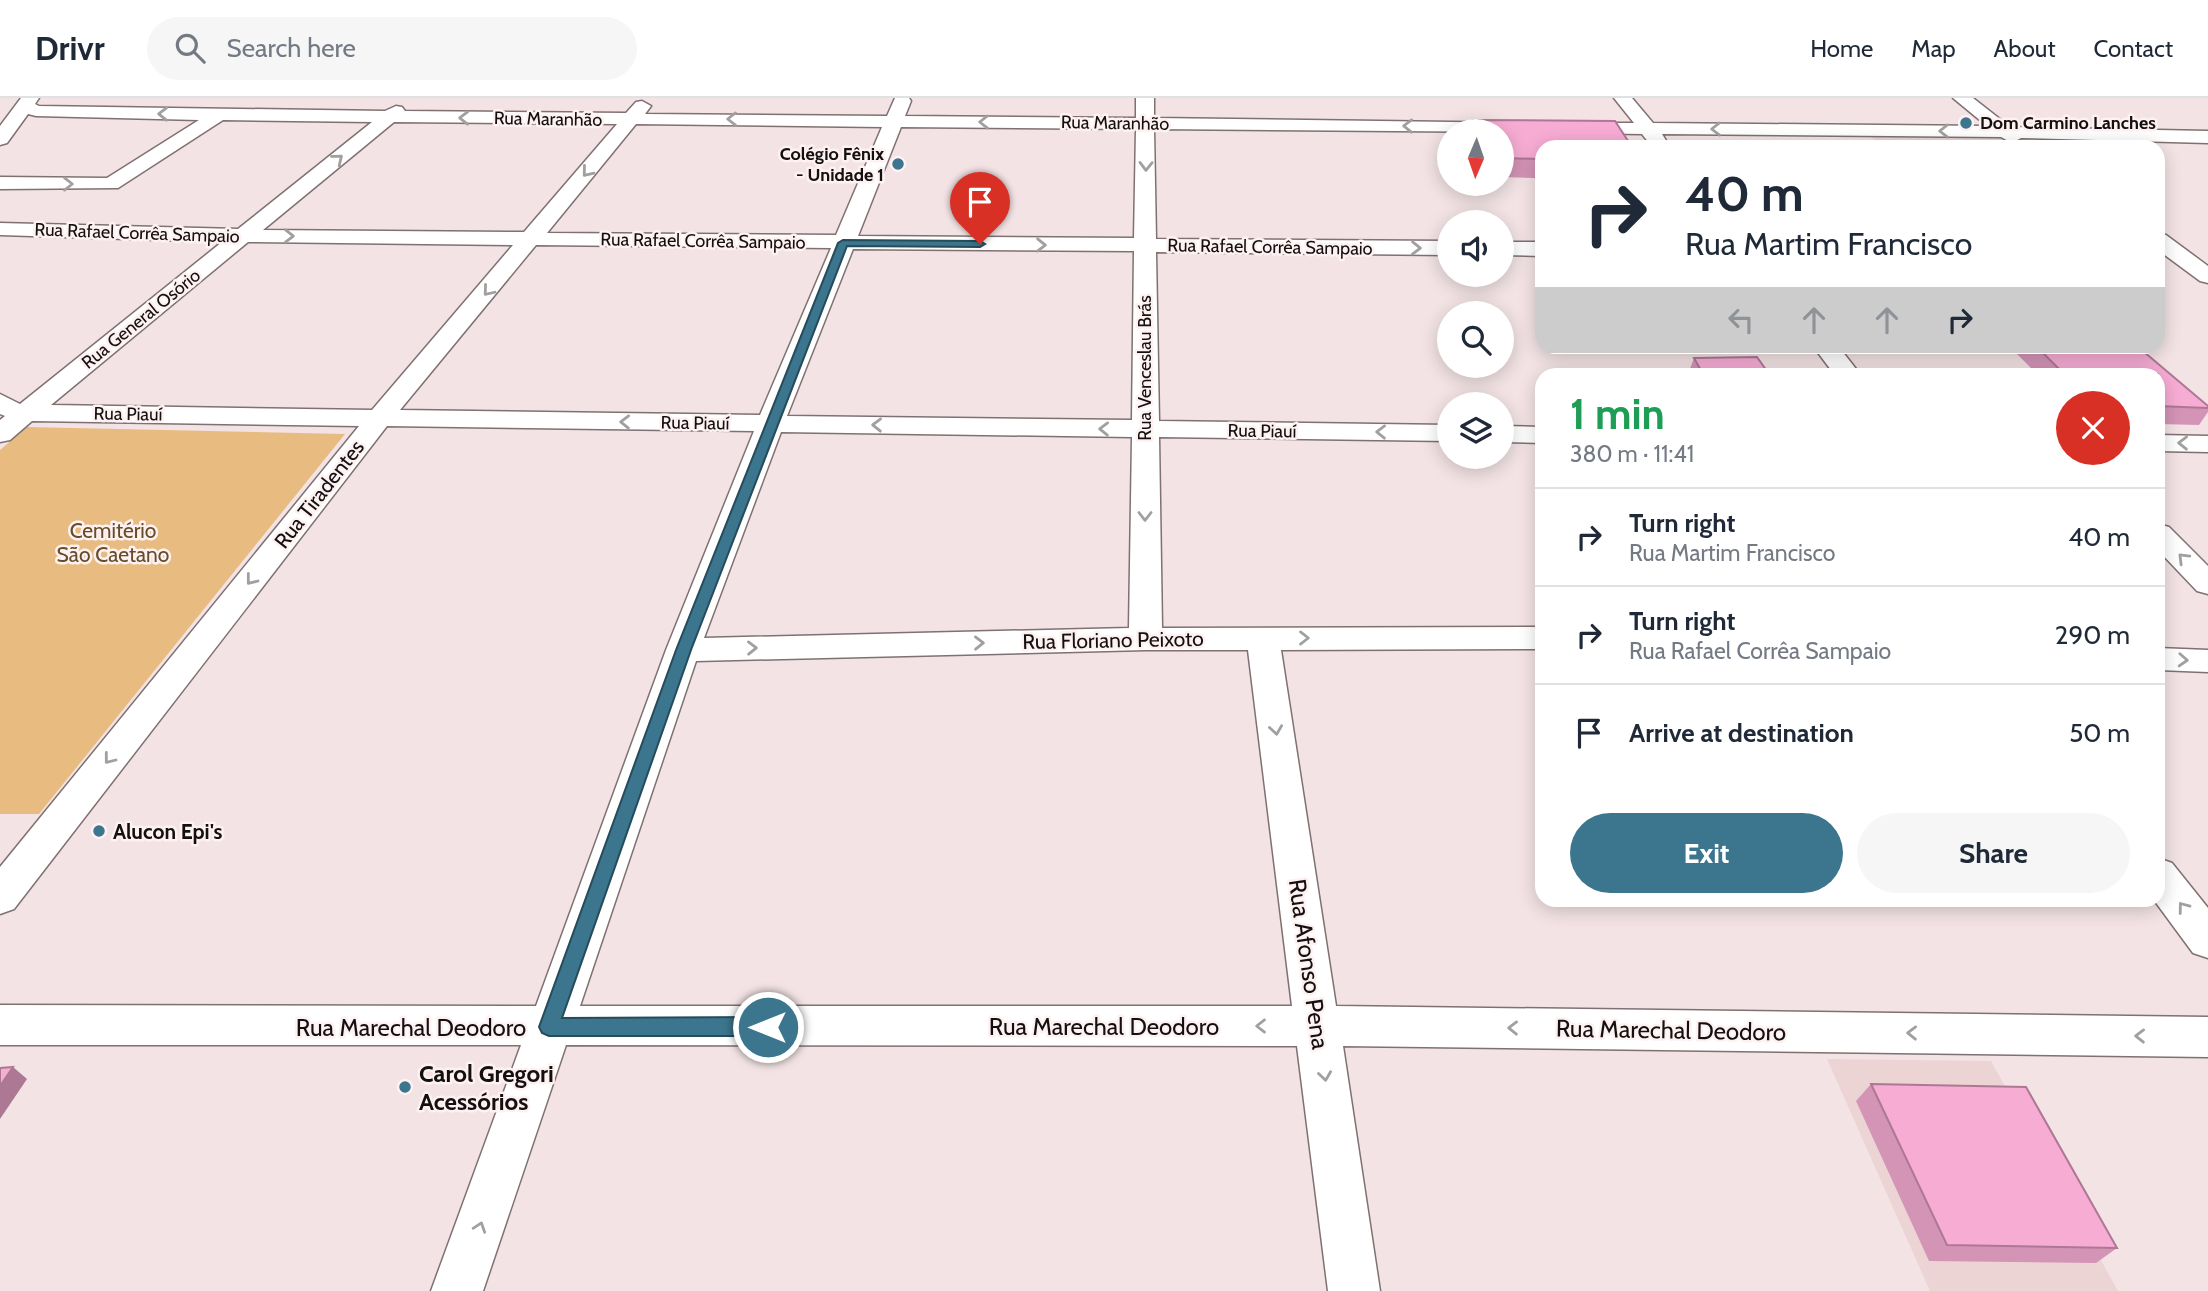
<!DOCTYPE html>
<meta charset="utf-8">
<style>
body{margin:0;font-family:Cabin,sans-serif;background:#f6f6f7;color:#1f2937;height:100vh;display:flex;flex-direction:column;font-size:26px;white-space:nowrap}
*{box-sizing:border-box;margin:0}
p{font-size:23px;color:#747a83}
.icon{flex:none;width:38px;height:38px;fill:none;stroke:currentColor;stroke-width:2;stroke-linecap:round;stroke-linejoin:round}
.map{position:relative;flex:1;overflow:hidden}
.drawer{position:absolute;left:1535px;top:270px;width:630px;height:539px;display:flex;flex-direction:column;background:#fff;border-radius:21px;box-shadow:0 4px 18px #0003}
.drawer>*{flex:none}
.top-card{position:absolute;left:1535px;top:42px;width:630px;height:214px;border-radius:21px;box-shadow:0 4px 18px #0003;background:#fff;color:#1f2937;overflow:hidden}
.needle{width:46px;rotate:182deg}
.buttons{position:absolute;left:1437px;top:21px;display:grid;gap:14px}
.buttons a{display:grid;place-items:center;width:77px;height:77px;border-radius:50%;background:#fff;box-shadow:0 4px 18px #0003;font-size:35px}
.pin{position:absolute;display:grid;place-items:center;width:60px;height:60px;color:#fff;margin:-72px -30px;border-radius:50% 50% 50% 0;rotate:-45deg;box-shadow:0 0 7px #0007}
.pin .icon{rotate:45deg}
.me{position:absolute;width:77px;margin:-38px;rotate:270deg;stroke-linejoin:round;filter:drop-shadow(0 0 5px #0008)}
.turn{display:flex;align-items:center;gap:24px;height:147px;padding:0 35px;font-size:32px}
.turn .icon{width:91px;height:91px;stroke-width:2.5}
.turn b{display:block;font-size:49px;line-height:60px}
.lanes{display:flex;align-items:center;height:66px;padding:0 35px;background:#0003;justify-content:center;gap:35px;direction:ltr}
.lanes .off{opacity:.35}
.round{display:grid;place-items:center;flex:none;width:74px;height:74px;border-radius:37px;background:#f6f6f7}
.head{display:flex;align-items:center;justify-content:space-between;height:119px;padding:0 35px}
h1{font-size:42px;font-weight:800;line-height:52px;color:#1e9e55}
.action{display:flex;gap:14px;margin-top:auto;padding:14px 35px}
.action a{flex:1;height:80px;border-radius:42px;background:#3b758e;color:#fff;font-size:28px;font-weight:800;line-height:80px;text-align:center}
.action a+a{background:#f6f6f7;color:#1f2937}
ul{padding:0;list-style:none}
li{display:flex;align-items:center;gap:21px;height:98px;padding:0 35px;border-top:2px solid #e0e1e3}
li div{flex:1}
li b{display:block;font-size:26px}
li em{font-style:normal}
header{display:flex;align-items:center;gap:42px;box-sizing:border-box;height:98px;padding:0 35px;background:#fff;border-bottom:2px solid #e0e1e3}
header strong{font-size:33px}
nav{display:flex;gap:38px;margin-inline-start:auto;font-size:24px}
.search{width:490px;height:63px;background:#f6f6f7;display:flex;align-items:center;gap:18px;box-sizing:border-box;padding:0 24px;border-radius:38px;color:#747a83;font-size:26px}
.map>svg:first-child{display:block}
.built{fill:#ecd4d5}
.green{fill:#e8bc80}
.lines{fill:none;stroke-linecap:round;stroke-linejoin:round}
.minor-casing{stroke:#7f7171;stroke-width:3}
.minor{fill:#fff;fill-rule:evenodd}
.wall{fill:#d494b6}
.shaded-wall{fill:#ad7894}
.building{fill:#f7acd4;stroke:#ad7894;stroke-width:2}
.oneway{stroke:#a19f9f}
.route{fill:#3b758e;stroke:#264c5c;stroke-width:2}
.poi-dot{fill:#3b758e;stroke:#fef1f2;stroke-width:2.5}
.labels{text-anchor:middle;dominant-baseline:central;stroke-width:5;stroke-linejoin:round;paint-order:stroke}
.far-street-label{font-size:18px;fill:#140f10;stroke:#fef1f2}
.far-poi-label{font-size:18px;font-weight:bold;fill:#140f10;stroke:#fef1f2;text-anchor:start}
.street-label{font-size:21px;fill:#140f10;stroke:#fef1f2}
.park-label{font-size:21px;fill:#664c28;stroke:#fef1f2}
.poi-label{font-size:21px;font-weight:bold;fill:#140f10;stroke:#fef1f2;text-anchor:start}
.near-street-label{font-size:24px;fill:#140f10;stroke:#fef1f2}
.near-poi-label{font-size:24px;font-weight:bold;fill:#140f10;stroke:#fef1f2;text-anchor:start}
</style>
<header>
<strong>Drivr</strong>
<div class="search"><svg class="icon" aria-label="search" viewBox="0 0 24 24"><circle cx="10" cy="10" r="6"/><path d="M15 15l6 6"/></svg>Search here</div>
<nav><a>Home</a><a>Map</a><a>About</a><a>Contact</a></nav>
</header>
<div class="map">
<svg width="2208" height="1193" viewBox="0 0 2208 1193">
<rect width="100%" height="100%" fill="#f3e3e4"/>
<path class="built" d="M1871 39 2002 40 2014 49H1883Z
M1827 961 1991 963 2118 1193H1930Z"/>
<path class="green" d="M27 329 345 336 39 716H0V352Z"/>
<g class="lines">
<defs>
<path id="minor" d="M21 0H39L35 6 39 8 385 13 396 8 402 9 405 13 626 15 636 4 642 3 651 8 645 16 887 18 895 0H909L911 3 905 18 1136 20V0H1154V20L1525 25 1528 29 1519 34 1154 31 1156 141 1449 143V157L1156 154 1159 323 1449 327V343L1159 339 1162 530 1542 529V551L1281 552 1336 908 2208 919V959L1343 948 1380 1193H1328L1297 948 566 947 483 1193H431L521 947H0V907L536 908 666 552 754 333 387 328 14 811 0 816V769L359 328 32 323 10 342 0 344V322L5 318 0 316V296L20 306 222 144 0 137V125L238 131 372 24 223 22 118 90 0 91V79L107 80 199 22 36 18 28 16 7 45 0 47V28ZM394 24 617 26 524 134 263 132ZM636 26 882 29 836 137 547 135ZM901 29 1136 31 1134 140 858 138ZM248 144 513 147 372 312 51 307ZM536 147 831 150 760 317 400 312ZM853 151 1134 153 1132 322 787 318ZM781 334 1132 339 1129 530 704 540ZM1146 552H1248L1292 908H580L696 563Z
M1614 0H1632L1653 25 1987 28 1953 0H1973L2010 29 2208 33V45L2021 40 2012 45 2001 39 1662 36 1667 44 1665 48C1652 51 1649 45 1642 36L1571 35 1562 30 1571 25H1634Z
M2158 136 2166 137 2208 168V185L2200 183 2158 152Z
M1502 144H1542V158L1502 157Z
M1813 248H1838L1860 276H1834Z
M1502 328 1542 329V345L1502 344Z
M2158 337 2208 338V354L2158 353Z
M2158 426 2169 429 2208 468V496L2197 493 2158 452Z
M2158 550 2208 552V574L2158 572Z
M2158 760 2172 765 2208 810V860L2193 855 2154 802H2158Z"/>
</defs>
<use href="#minor" class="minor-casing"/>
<use href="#minor" class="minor"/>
</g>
<path class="wall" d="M1473 22 1542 49V84H1539L1534 80 1502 79V33H1470Z
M2015 248H2137L2208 308V314L2199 327 2158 326V276H2037L2013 252Z
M1694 260 1769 276H1688Z
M1871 986 2117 1150 2096 1165 1929 1163 1856 1003Z"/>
<path class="shaded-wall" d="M13 969 27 981 0 1021V988Z"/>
<path class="building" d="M1473 22 1615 23 1632 49H1542V64L1539 61 1502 60V33H1479Z
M2036 248H2137L2208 308V310L2158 308V276H2064Z
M1757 259 1769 276H1703L1694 260Z
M13 969 0 988V970Z
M1871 986 2026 989 2117 1150 1947 1147Z"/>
<defs><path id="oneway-chevron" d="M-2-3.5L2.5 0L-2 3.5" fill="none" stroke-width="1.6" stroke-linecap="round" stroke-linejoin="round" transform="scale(1.75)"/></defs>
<g class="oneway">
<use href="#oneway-chevron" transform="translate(163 16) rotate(-179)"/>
<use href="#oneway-chevron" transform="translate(464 20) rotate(-179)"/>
<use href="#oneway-chevron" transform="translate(732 21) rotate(-180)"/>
<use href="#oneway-chevron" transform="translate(984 24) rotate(-180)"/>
<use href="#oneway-chevron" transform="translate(1408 28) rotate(-179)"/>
<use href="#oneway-chevron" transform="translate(1716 31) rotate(-180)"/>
<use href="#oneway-chevron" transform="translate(1944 33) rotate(-180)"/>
<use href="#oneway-chevron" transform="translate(338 61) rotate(-39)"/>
<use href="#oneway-chevron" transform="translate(1146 68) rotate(91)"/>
<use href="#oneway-chevron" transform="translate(587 74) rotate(129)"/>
<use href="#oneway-chevron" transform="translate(68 86)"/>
<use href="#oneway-chevron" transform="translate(289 138) rotate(1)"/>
<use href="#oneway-chevron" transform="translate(1041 147) rotate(1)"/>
<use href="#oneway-chevron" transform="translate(1416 150) rotate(1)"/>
<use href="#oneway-chevron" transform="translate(488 193) rotate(130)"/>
<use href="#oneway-chevron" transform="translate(625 324) rotate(-179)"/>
<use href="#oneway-chevron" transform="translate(877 327) rotate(-179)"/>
<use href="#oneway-chevron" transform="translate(1104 331) rotate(-179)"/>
<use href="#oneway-chevron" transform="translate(1381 334) rotate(-179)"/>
<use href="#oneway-chevron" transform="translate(2183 345) rotate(-179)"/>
<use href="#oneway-chevron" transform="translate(1145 418) rotate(90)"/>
<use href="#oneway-chevron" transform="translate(2183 460) rotate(-135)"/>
<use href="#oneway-chevron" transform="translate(251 482) rotate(128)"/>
<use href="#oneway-chevron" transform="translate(1304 540)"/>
<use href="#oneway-chevron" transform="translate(979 545) rotate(-1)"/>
<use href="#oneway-chevron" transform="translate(752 550) rotate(-1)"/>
<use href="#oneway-chevron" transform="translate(2183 562) rotate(3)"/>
<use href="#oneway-chevron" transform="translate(1276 632) rotate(82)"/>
<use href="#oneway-chevron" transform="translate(109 661) rotate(128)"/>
<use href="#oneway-chevron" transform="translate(2183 809) rotate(-127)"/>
<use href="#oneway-chevron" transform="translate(1261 928) rotate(180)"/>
<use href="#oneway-chevron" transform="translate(1513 930) rotate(-179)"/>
<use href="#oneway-chevron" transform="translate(1912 935) rotate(-179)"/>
<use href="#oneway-chevron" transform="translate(2140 938) rotate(-179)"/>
<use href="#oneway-chevron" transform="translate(1325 978) rotate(82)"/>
<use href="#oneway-chevron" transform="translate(480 1129) rotate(-71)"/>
</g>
<path class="route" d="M843 142 980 143 985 146 980 149 847 148 691 552 562 920 768 919 776 922 779 929 776 935 768 938H549L542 935 539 929 676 552 838 145Z"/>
<g class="poi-dot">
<circle cx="1966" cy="25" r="7"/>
<circle cx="898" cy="66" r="7"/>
<circle cx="99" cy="733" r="7"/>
<circle cx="405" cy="989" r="7"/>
</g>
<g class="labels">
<g class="far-street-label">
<text transform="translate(548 21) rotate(1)">Rua Maranhão</text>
<text transform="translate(1115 25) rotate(1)">Rua Maranhão</text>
<text transform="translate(137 135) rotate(2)">Rua Rafael Corrêa Sampaio</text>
<text transform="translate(703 143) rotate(1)">Rua Rafael Corrêa Sampaio</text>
<text transform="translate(1270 149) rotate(1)">Rua Rafael Corrêa Sampaio</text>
<text transform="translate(141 221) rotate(-39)">Rua General Osório</text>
<text transform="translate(1145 270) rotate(-90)">Rua Venceslau Brás</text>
<text transform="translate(128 316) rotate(1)">Rua Piauí</text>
<text transform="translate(695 325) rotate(1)">Rua Piauí</text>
<text transform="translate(1262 333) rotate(1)">Rua Piauí</text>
</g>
<g class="far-poi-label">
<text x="1980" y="25">Dom Carmino Lanches</text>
<text x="884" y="56" text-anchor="end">Colégio Fênix<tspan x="884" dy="21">- Unidade 1</tspan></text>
</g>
<g class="street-label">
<text transform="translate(319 396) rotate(-52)">Rua Tiradentes</text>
<text transform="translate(1113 542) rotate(-1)">Rua Floriano Peixoto</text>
</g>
<g class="park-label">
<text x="113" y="432">Cemitério<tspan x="113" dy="24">São Caetano</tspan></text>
</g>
<g class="poi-label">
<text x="113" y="733">Alucon Epi's</text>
</g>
<g class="near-street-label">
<text transform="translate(1309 866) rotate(82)">Rua Afonso Pena</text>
<text x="1104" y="928">Rua Marechal Deodoro</text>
<text x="411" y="929">Rua Marechal Deodoro</text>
<text transform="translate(1671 932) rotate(1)">Rua Marechal Deodoro</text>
</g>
<g class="near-poi-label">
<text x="419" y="975">Carol Gregori<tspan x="419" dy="28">Acessórios</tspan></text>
</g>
</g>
</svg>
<div class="buttons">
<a><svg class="needle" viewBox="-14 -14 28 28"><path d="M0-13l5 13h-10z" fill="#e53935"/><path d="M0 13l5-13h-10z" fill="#747a83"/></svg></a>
<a><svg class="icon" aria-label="sound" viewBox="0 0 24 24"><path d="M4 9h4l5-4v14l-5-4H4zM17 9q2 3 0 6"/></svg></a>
<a><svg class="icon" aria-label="search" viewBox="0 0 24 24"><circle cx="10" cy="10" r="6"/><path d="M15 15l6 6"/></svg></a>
<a><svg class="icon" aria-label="layers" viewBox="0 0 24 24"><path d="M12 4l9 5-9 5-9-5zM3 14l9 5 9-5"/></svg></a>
</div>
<div class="pin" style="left:980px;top:146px;background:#d93025"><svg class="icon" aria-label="arrive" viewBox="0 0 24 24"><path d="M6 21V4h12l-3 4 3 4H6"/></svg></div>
<svg class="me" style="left:768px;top:929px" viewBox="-20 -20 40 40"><circle r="17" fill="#3b758e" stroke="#fff" stroke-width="3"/><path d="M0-11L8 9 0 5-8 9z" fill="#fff"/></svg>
<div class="top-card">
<div class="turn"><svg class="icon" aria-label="right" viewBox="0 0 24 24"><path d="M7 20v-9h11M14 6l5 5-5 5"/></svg><div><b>40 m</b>Rua Martim Francisco</div></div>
<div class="lanes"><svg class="icon off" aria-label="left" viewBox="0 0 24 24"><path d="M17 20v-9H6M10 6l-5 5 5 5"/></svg><svg class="icon off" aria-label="ahead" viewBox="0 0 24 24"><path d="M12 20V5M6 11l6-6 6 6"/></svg><svg class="icon off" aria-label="ahead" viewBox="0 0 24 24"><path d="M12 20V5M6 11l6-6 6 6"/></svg><svg class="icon" aria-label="right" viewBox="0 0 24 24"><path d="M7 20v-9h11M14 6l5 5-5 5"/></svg></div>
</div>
<section class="drawer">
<div class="head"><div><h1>1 min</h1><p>380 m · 11:41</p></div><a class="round" style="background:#d93025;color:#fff"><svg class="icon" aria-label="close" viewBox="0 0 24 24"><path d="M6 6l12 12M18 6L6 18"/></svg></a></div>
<ul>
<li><svg class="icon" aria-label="right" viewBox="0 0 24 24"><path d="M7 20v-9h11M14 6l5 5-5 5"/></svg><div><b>Turn right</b><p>Rua Martim Francisco</p></div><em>40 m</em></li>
<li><svg class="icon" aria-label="right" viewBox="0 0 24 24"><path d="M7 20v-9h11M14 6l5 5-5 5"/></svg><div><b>Turn right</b><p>Rua Rafael Corrêa Sampaio</p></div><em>290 m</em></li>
<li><svg class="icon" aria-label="arrive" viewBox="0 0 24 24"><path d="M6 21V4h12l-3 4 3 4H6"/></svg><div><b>Arrive at destination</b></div><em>50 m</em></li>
</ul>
<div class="action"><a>Exit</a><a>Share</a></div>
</section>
</div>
